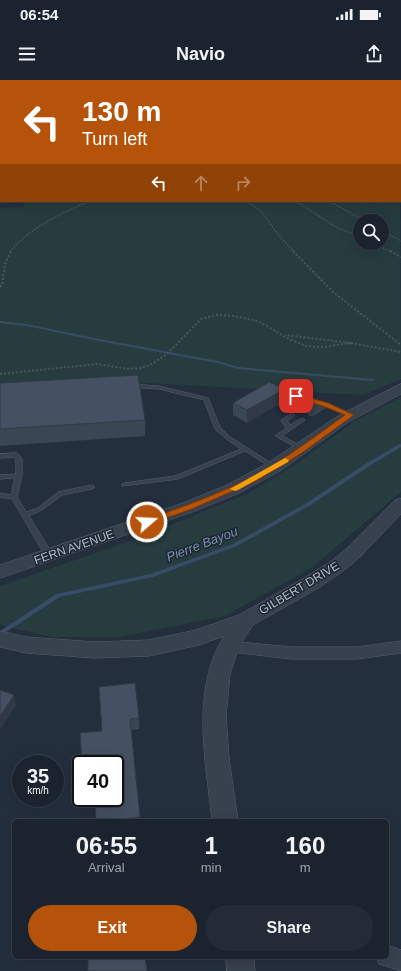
<!DOCTYPE html>
<style>
body{margin:0;font-family:Arial,sans-serif;background:#242b36;color:#f1f3f6;height:100vh;display:flex;flex-direction:column;font-size:15px;white-space:nowrap}
*{box-sizing:border-box;margin:0}
p{font-size:13px;color:#a0a4aa}
.icon{flex:none;width:22px;height:22px;fill:none;stroke:currentColor;stroke-width:2;stroke-linecap:round;stroke-linejoin:round}
.map{position:relative;flex:1;overflow:hidden}
.drawer{position:absolute;left:12px;top:739px;width:377px;height:140px;display:flex;flex-direction:column;background:#1b232e;border-radius:6px;box-shadow:0 4px 16px #0002,0 0 0 1px #39404a}
.drawer>*{flex:none}
.banner{position:absolute;left:0px;top:0px;width:401px;height:122px;box-shadow:0 4px 16px #0002,0 0 0 1px #39404a;background:#b45309;color:#fff;overflow:hidden}
.buttons{position:absolute;left:353px;top:134px;display:grid;gap:8px}
.buttons a{display:grid;place-items:center;width:36px;height:36px;border-radius:50%;background:#1b232e;box-shadow:0 4px 16px #0002,0 0 0 1px #39404a;font-size:20px}
.speed{position:absolute;left:12px;top:675px;display:flex;gap:8px;font-size:20px;font-weight:700;text-align:center}
.speed>*{display:grid;place-content:center;width:52px;height:52px;border-radius:50%;background:#1b232e;box-shadow:0 4px 16px #0002,0 0 0 1px #39404a;line-height:1}
.speed small{font-size:10px;font-weight:400}
.speed .limit{border:2px solid #111;border-radius:6px;background:#fff;color:#111}
.pin{position:absolute;display:grid;place-items:center;width:34px;height:34px;color:#fff;margin:-17px;border-radius:8px;box-shadow:0 2px 6px #0006}
.me{position:absolute;width:44px;margin:-22px;rotate:71deg;stroke-linejoin:round;filter:drop-shadow(0 0 3px #0008)}
.turn{display:flex;align-items:center;gap:14px;height:84px;padding:0 16px;font-size:18px}
.turn .icon{width:52px;height:52px;stroke-width:2.5}
.turn b{display:block;font-size:28px;line-height:34px}
.lanes{display:flex;align-items:center;height:38px;padding:0 16px;background:#0003;justify-content:center;gap:20px;direction:ltr}
.lanes .off{opacity:.35}
.eta{display:flex;justify-content:space-evenly;align-items:center;height:68px;text-align:center}
.eta b{font-size:24px;font-weight:700;line-height:28px}
.button{display:flex;gap:8px;margin-top:auto;padding:8px 16px}
.button a{flex:1;height:46px;border-radius:24px;background:#b45309;color:#fff;font-size:16px;font-weight:700;line-height:46px;text-align:center}
.button a+a{background:#242b36;color:#f1f3f6}
.status{display:flex;justify-content:space-between;align-items:center;height:28px;padding:0 20px;background:#1b232e;direction:ltr}
.status svg{height:11px;fill:currentColor}
header{display:flex;justify-content:space-between;align-items:center;height:52px;padding:0 16px;background:#1b232e;font-size:18px;font-weight:700}
.map>svg:first-child{display:block}
.green{fill:#263c3f;fill-rule:evenodd}
.lines{fill:none;stroke-linecap:round;stroke-linejoin:round}
.stream{fill:#394c67;fill-rule:evenodd}
.service-casing{stroke:#565f6c;stroke-width:1}
.minor-casing{stroke:#565f6c;stroke-width:1}
.tertiary-casing{stroke:#565f6c;stroke-width:1}
.path-far1{stroke:#44595c;stroke-width:1.5;stroke-dasharray:1.5 1.5;stroke-linecap:butt}
.path{stroke:#44595c;stroke-width:2;stroke-dasharray:2 2;stroke-linecap:butt}
.service{fill:#38414e;fill-rule:evenodd}
.minor{fill:#38414e;fill-rule:evenodd}
.tertiary{fill:#38414e;fill-rule:evenodd}
.wall{fill:#3b4654}
.shaded-wall{fill:#303945}
.building{fill:#455162;stroke:#303945}
.route{fill:#b45309;stroke:#753606}
.slow{fill:#f59e0b}
.labels{text-anchor:middle;dominant-baseline:central;stroke-width:3;stroke-linejoin:round;paint-order:stroke}
.street-label{font-size:12px;fill:#b4bcc9;stroke:#1d2633}
.water-label{font-size:13px;font-style:italic;fill:#7c92b1;stroke:#1d2633}
</style>
<div class="status"><b>06:54</b><svg viewBox="0 0 49 12"><path d="M0 12V9h3v3zM5 12V6h3v6zM10 12V3h3v9zM15 12V0h3v12zM26 1h20v11H26zM47 4h2v5h-2z"/></svg></div>
<header><svg class="icon" aria-label="menu" viewBox="0 0 24 24"><path d="M4 6h16M4 12h16M4 18h16"/></svg>Navio<svg class="icon" aria-label="share" viewBox="0 0 24 24"><path d="M12 15V3M7 8l5-5 5 5M5 13v7h14v-7"/></svg></header>
<div class="map">
<svg width="401" height="891" viewBox="0 0 401 891">
<rect width="100%" height="100%" fill="#242f3e"/>
<path class="green" d="M32 0H229L230 1H32Z
M400 112 401 299 362 315 146 303 0 314V128L24 126V121H400ZM360 141H382V163H360Z
M401 317V412L310 489 225 536 120 557H52L0 545V506L130 461 247 414 293 386 355 341Z"/>
<g class="lines">
<path class="stream" d="M0 241 27 244 94 258 218 281 238 287 373 299 375 300 373 301 238 289 217 283 94 260 27 246 0 243Z
M399 364H401V367L371 385 309 426 237 466 153 497 60 517 0 556V551L56 514 150 494 233 464 305 424 367 383Z"/>
<defs>
<path id="service" d="M130 304 159 306 208 318 220 347 229 356 277 387 276 388H272L245 371 178 399 122 406 121 405 122 404 124 403 175 396 241 369 225 358 215 349 204 320 159 309 128 307V305Z
M275 310C289 310 342 327 353 335L352 336H348L326 327 313 335H309V333L315 329 307 328 301 332 298 330 306 324 321 325 281 314 273 313V311Z
M292 333 295 335 287 341 291 345 300 339H304L305 340 282 356 305 368 306 369 305 370H301L275 356 286 348 281 341Z
M16 373 18 374 22 378V396L17 417 26 432 38 428 58 412 92 405 95 407 92 409 62 415 42 430 29 436 53 475 52 477H46L12 419 0 417V413L11 415 15 398 0 399V395L16 394V378L14 377 0 378V374Z"/>
<path id="minor" d="M400 59H401V63H400Z
M229 561 291 567H357L401 561V573L357 579H291L223 571 221 567 223 563Z
M387 865 401 870V891L379 884 376 877H387Z"/>
<path id="tertiary" d="M401 304V314L348 342 280 391 239 413 195 431 0 498V485L183 423 227 405 268 383 338 336Z
M401 419V434L360 477 347 488 320 507 253 545 239 566 230 594 226 636 229 678 238 741H212C206 681 190 611 224 556L199 565 149 576 95 578 26 573 0 567V551L26 557 95 562 149 560 196 550 239 535 306 497 333 480 346 469 395 420Z
M226 877H254L255 891H227Z"/>
</defs>
<use href="#service" class="service-casing"/>
<use href="#minor" class="minor-casing"/>
<use href="#tertiary" class="tertiary-casing"/>
<path class="path-far1" d="M247 121 262 132 277 153 294 172
M296 121 336 147 360 157
M329 121 365 141
M382 151 401 161
M372 163 392 172
M10 172C27 149 64 132 90 121"/>
<path class="path" d="M293 171 333 212 401 265
M390 171 401 177
M0 207 2 205 5 184 11 171
M351 263 401 272
M0 294 98 284 128 289 141 288 150 285 166 275 201 239 217 235 234 236 258 241 289 259 306 266 323 267 351 263 285 255"/>
<use href="#service" class="service"/>
<use href="#minor" class="minor"/>
<use href="#tertiary" class="tertiary"/>
</g>
<path class="wall" d="M251 0H401V51L400 52V1H252Z
M400 72H401V91L400 90Z
M0 303 145 340V356L0 366Z
M285 309 284 321 247 343 233 335V323Z
M99 607 139 638V649L131 650 140 741H96L102 651Z"/>
<path class="shaded-wall" d="M285 309 284 321 247 343V330Z
M14 615 16 625 0 650V636Z"/>
<path class="building" d="M0 0H17V1H1V93H0Z
M257 0H401V46L400 47V1H258Z
M400 71 401 72V85H400Z
M138 295 145 340 0 349V303Z
M269 302 285 309 247 330 233 323Z
M135 603 139 638 130 639 140 737 108 741H96L95 718H115V684H82L80 653 102 651 99 607Z
M0 610 14 615 0 636Z
M88 877H145L147 891H88Z"/>
<path class="route" d="M296 314 328 323 354 335 302 373 256 401 192 429 150 444H144L142 442 144 440C180 428 216 415 250 398 283 381 314 357 345 335L323 326 293 318V315Z"/>
<path class="slow" d="M285 378 289 380 288 382 238 410 235 411 230 409Z"/>
<g class="labels">
<g class="street-label">
<text transform="translate(74 467) rotate(-19)">FERN AVENUE</text>
<text transform="translate(299 508) rotate(-31)">GILBERT DRIVE</text>
</g>
<g class="water-label">
<text transform="translate(202 464) rotate(-21)">Pierre Bayou</text>
</g>
</g>
</svg>
<div class="buttons">
<a><svg class="icon" aria-label="search" viewBox="0 0 24 24"><circle cx="10" cy="10" r="6"/><path d="M15 15l6 6"/></svg></a>
</div>
<div class="speed"><div>35<small>km/h</small></div><div class="limit">40</div></div>
<div class="pin" style="left:296px;top:316px;background:#d93025"><svg class="icon" aria-label="arrive" viewBox="0 0 24 24"><path d="M6 21V4h12l-3 4 3 4H6"/></svg></div>
<svg class="me" style="left:147px;top:442px" viewBox="-20 -20 40 40"><circle r="17" fill="#b45309" stroke="#fff" stroke-width="3"/><path d="M0-11L8 9 0 5-8 9z" fill="#fff"/></svg>
<div class="banner">
<div class="turn"><svg class="icon" aria-label="left" viewBox="0 0 24 24"><path d="M17 20v-9H6M10 6l-5 5 5 5"/></svg><div><b>130 m</b>Turn left</div></div>
<div class="lanes"><svg class="icon" aria-label="left" viewBox="0 0 24 24"><path d="M17 20v-9H6M10 6l-5 5 5 5"/></svg><svg class="icon off" aria-label="ahead" viewBox="0 0 24 24"><path d="M12 20V5M6 11l6-6 6 6"/></svg><svg class="icon off" aria-label="right" viewBox="0 0 24 24"><path d="M7 20v-9h11M14 6l5 5-5 5"/></svg></div>
</div>
<section class="drawer">
<div class="eta">
<div><b>06:55</b><p>Arrival</p></div>
<div><b>1</b><p>min</p></div>
<div><b>160</b><p>m</p></div>
</div>
<div class="button"><a>Exit</a><a>Share</a></div>
</section>
</div>
